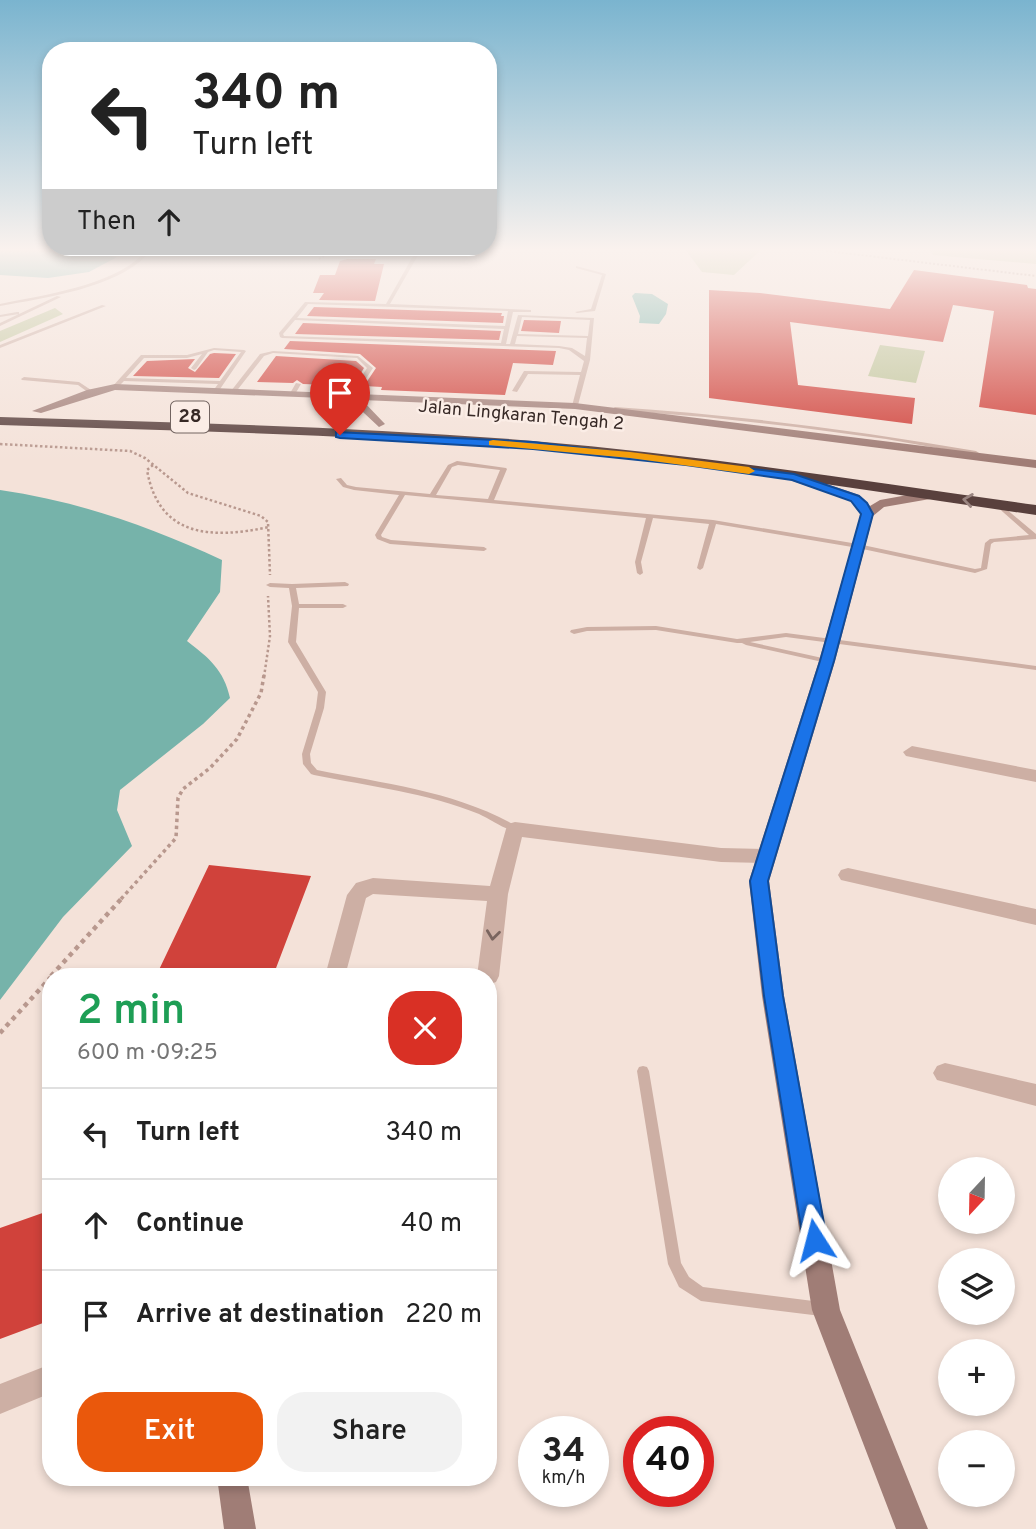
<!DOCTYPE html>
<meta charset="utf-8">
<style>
body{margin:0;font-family:Overpass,sans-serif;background:#f2f2f2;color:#222;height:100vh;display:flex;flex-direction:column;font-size:26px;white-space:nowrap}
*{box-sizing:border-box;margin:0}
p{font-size:23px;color:#767676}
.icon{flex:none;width:38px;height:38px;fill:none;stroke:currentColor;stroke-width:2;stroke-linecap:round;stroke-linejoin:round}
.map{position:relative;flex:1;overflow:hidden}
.drawer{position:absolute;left:42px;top:968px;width:455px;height:518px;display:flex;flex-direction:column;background:#fff;border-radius:28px;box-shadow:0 4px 10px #0003}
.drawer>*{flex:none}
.banner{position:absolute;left:42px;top:42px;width:455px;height:214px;border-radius:28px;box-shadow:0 4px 10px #0003;background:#fff;color:#222;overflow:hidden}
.needle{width:46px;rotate:202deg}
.fabs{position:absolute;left:938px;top:1157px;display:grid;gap:14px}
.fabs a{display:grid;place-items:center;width:77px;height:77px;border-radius:50%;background:#fff;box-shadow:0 4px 10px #0003;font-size:35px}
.speed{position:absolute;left:518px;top:1416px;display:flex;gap:14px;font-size:35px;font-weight:700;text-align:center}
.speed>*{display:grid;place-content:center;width:91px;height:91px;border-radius:50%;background:#fff;box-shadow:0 4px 10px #0003;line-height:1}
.speed small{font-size:18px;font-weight:400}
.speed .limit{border:10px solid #d22;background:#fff;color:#111}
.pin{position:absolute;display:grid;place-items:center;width:60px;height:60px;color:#fff;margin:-72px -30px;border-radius:50% 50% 50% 0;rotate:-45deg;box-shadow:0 0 7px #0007}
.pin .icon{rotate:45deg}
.me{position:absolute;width:77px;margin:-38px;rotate:351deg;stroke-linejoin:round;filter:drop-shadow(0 0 5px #0008)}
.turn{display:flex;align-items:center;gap:24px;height:147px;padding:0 35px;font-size:32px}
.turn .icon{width:91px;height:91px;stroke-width:2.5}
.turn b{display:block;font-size:49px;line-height:60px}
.then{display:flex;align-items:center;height:66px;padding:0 35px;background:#0003;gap:14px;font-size:26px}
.round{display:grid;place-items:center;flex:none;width:74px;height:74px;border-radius:28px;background:#f2f2f2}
.overview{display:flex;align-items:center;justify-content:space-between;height:119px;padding:0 35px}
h1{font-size:42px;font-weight:600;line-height:52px;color:#1e9e55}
.action{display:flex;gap:14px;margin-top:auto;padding:14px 35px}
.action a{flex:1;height:80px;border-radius:28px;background:#ea580c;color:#fff;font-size:28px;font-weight:600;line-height:80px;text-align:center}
.action a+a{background:#f2f2f2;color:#222}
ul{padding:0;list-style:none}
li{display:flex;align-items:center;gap:21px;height:91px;padding:0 35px;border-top:2px solid #e0e0e0}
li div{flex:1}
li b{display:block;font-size:26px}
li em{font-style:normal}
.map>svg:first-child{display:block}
.green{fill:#bec498}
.water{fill:#76b3aa}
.building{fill:#d0423b}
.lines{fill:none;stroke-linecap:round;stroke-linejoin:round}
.path-far3{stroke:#b8988e;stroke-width:2;stroke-dasharray:2 2;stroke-linecap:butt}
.path-far2{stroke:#b8988e;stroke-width:2.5;stroke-dasharray:2.5 2.5;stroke-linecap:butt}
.path-far1{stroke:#b8988e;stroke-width:3.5;stroke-dasharray:3.5 3.5;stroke-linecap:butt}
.path{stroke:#b8988e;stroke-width:4.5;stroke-dasharray:4.5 4.5;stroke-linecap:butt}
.lane{fill:#cdafa4;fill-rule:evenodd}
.street{fill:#cdafa4;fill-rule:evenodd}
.secondary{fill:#a07d76;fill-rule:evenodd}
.highway{fill:#59403d;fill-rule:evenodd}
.oneway{stroke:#9a8581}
.oneway2{stroke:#7a655f}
.route{fill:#1a73e8;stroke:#114b97;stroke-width:2}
.slow{fill:#f59e0b}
.labels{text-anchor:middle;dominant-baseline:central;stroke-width:5;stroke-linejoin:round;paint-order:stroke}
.far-street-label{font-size:18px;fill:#372926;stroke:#fbede6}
.shield{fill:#fbede6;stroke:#726460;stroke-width:2}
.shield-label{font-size:19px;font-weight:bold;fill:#372926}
</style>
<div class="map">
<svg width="1036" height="1529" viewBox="0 0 1036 1529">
<rect width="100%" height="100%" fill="#f4e2d9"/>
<path class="green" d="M684 248H763L734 275 702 272Z
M929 248H1036V264L933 255Z
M55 308 63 314 0 342V331Z
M880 345 925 351 916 383 868 376Z"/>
<path class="water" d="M0 248H46L117 257 89 272 48 278 0 275Z
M635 293 652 294 668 304 666 314 659 324 639 323 640 316 632 296Z
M0 490C78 501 151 527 222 560L220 592 187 641C209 658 224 670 230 698L203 724 120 790 117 810 132 846 63 917 0 1000Z"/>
<path class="building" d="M347 259H376L374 264H384L375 301 319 300 324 293H313L320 275H335L340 261Z
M914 270 1027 285 1028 288 1036 289V415L979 407 994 311 953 305 943 342 790 322 798 385 915 398 912 424 709 398V290L760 293 890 309Z
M314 307 502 313 501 316H504L503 323 307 316Z
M524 320 561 321 559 333 521 331Z
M303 323 501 331 499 340 295 334Z
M290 341 556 351 553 365 513 363 505 395 381 390 382 387 364 386 376 368 360 354 284 349Z
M214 353 236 354 219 378 133 376 147 361 195 359 188 368 195 372 210 354Z
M276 356 356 361 364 368 353 386 303 384 297 380 293 383 257 382Z
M209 865 311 876 273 976H156Z
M51 1210V1320L0 1339V1228Z"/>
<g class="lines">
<path class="path-far3" d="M557 248H561
M802 248 1036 276
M319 259 338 248"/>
<path class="path-far2" d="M0 444 130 451 145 458 188 493 261 516 268 522 270 575
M153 465 147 470C159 538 212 539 269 527
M264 677 270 636 268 596"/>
<path class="path-far1" d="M121 899 176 838 178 798 183 789 210 768 237 739 261 693 264 675"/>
<path class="path" d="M51 976 123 897
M0 1033 51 977"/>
<path class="lane" d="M118 248 137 249 147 255C116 288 44 298 0 306V304C43 295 111 286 142 255L136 251Z
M424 248H428L417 257 390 304 531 310V312H513L506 344H510L518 315 594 318 590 360 578 405 585 406V408H575L572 406 580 375 528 374 517 392 512 391 524 371 581 372 584 361 569 350 559 348 282 338 280 337 279 333 305 302 386 304 413 256ZM308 304 508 311 505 326 297 318ZM522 317 590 320 588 336 518 334ZM295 320 504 329 501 343 284 336 283 334ZM517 336 587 338 585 356 572 348 559 346 515 344Z
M576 266 606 274 595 311 577 313 575 312 591 309 602 275 576 268Z
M57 296 61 297 0 326V323Z
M102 305 106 306 0 348V345Z
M17 312H19V314L0 317V315Z
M214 348 244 350 246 351 218 392 213 391 218 384 124 381 117 388 112 387 141 355H187ZM214 350 241 352 220 381 126 378 144 358H187L202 354 191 368 194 370 196 369 208 352Z
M273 351 358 356 373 368 354 397 352 398 349 396 367 368 357 358 273 353 264 356 235 393H231V391L260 354Z
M24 377 79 382 94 392 89 393 78 385 22 380 21 379Z
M296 383 301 384 294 396H290L289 395Z
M615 407C736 415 856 430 976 451L979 453 976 455 886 439 796 427 705 417 613 410 612 409Z
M457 461 506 468 507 469 494 500 713 520 858 544 975 569 981 568 985 543 990 539 1029 535 995 505V503H999L1036 534V539L994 542 991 544 987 569 975 573 858 548 716 524 703 568 700 570 697 568 709 524 653 518 641 562 643 573 640 575 637 573 635 562 646 518 405 495 381 535 382 537 391 540 484 547 487 549 484 551 390 544 377 539 375 535 399 495 354 490 343 487 336 479 341 478 347 485 356 487 430 494 448 465ZM458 465 500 470 488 499 436 495 452 467Z
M345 582 349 584 348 586 296 588 299 604H343L347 606 343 608H299L296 642 326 692 324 708 310 754 311 763 317 770C386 784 456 791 518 827L520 829 518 831C508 832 490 819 479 814 427 793 369 786 314 775L311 774 303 764 302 754 316 708 318 692 288 642 292 606 289 588 270 587 266 585 270 583 292 584Z
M656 626 737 639 786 633 1036 666V670L786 637 750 642 827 659 831 661 827 663 746 645 742 643H737L656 630 587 631 574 634 570 632 571 630 587 627Z
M643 1066 647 1067 649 1071 681 1263 689 1277 703 1287 821 1302 826 1304 828 1309 826 1314 821 1316 701 1301 679 1287 668 1264 637 1071 639 1067Z"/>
<path class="street" d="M912 746 1036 770V782L906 756 903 752Z
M515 822 721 848 765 849 772 851 775 856 772 861 765 863 721 862 522 837 508 894 499 976 496 982 488 985V976H477L487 901 373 894 366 898 345 976H325L347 895 356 883 373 878 490 886 506 829 508 824Z
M848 868 1036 909V925L841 880 838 875 841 870Z
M945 1063 1036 1084V1106L937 1080 933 1073 937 1066Z
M51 1364V1393L0 1414V1384Z"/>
<path class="secondary" d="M115 384 575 403 1036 460V468L575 409 362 400 385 424 379 427 349 399 115 390 41 413 32 411 87 390Z
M794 473 859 495 870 506 880 500 930 491 936 495 930 499 884 507 873 516 835 661 769 881 784 996 840 1310 928 1529H896L812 1310 762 996 749 881 819 661 861 514 851 501 790 480 788 477Z
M217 1477H247L256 1529H224Z"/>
<path class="highway" d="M0 417C178 423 356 426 533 441 702 455 869 482 1036 505V515C869 491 702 463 533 449 356 434 178 431 0 425Z"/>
</g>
<defs><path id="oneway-chevron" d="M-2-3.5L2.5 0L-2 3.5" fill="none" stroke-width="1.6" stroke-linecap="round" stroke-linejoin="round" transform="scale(1.75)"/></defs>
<use class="oneway" href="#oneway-chevron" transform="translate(968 500) rotate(-172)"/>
<use class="oneway2" href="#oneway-chevron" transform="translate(493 935) rotate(97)"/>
<linearGradient id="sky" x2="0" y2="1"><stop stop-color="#7ab4cf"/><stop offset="0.54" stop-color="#faf2ee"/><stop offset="1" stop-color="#faf2ee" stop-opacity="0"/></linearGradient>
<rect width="1036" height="462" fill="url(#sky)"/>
<path class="route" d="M336 432 533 442 794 474 859 496 867 503 873 514 834 661 768 881 783 996 827 1240 823 1249 815 1252 806 1249 803 1240 764 996 750 881 820 661 861 514 851 501 792 480 686 465 533 449 340 438 336 437Z"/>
<path class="slow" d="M493 440 630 452 749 467 755 471 749 474 630 458 489 445V441Z"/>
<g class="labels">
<g class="far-street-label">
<text transform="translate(521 416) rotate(5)">Jalan Lingkaran Tengah 2</text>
</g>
<rect class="shield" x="171" y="401.5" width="38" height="31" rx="5"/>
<g class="shield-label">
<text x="190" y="417">28</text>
</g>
</g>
</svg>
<div class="fabs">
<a><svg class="needle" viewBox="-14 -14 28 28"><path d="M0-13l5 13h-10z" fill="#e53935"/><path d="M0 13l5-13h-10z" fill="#767676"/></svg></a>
<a><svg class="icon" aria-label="layers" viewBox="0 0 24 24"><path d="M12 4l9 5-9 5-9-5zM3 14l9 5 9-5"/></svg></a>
<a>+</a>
<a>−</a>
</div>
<div class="speed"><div>34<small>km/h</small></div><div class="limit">40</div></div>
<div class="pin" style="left:340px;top:435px;background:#d93025"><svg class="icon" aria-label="arrive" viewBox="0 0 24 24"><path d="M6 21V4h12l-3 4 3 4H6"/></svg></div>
<svg class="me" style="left:815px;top:1240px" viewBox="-20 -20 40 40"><path d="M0-17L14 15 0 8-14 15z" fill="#1a73e8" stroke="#fff" stroke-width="4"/></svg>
<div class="banner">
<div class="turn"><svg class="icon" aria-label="left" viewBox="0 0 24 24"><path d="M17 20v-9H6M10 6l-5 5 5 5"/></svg><div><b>340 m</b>Turn left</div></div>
<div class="then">Then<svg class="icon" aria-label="ahead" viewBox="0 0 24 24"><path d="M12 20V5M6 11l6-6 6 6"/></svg></div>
</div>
<section class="drawer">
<div class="overview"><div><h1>2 min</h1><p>600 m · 09:25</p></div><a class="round" style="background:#d93025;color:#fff"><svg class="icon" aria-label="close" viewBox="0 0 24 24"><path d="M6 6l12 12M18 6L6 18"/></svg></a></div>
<ul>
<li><svg class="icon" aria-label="left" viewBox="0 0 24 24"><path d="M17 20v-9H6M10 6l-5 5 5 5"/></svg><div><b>Turn left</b></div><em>340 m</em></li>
<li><svg class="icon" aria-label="ahead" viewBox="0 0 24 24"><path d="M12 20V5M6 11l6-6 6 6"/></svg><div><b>Continue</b></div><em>40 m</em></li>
<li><svg class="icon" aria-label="arrive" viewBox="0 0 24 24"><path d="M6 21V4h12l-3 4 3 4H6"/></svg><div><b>Arrive at destination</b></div><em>220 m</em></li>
</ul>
<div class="action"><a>Exit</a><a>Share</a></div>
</section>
</div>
